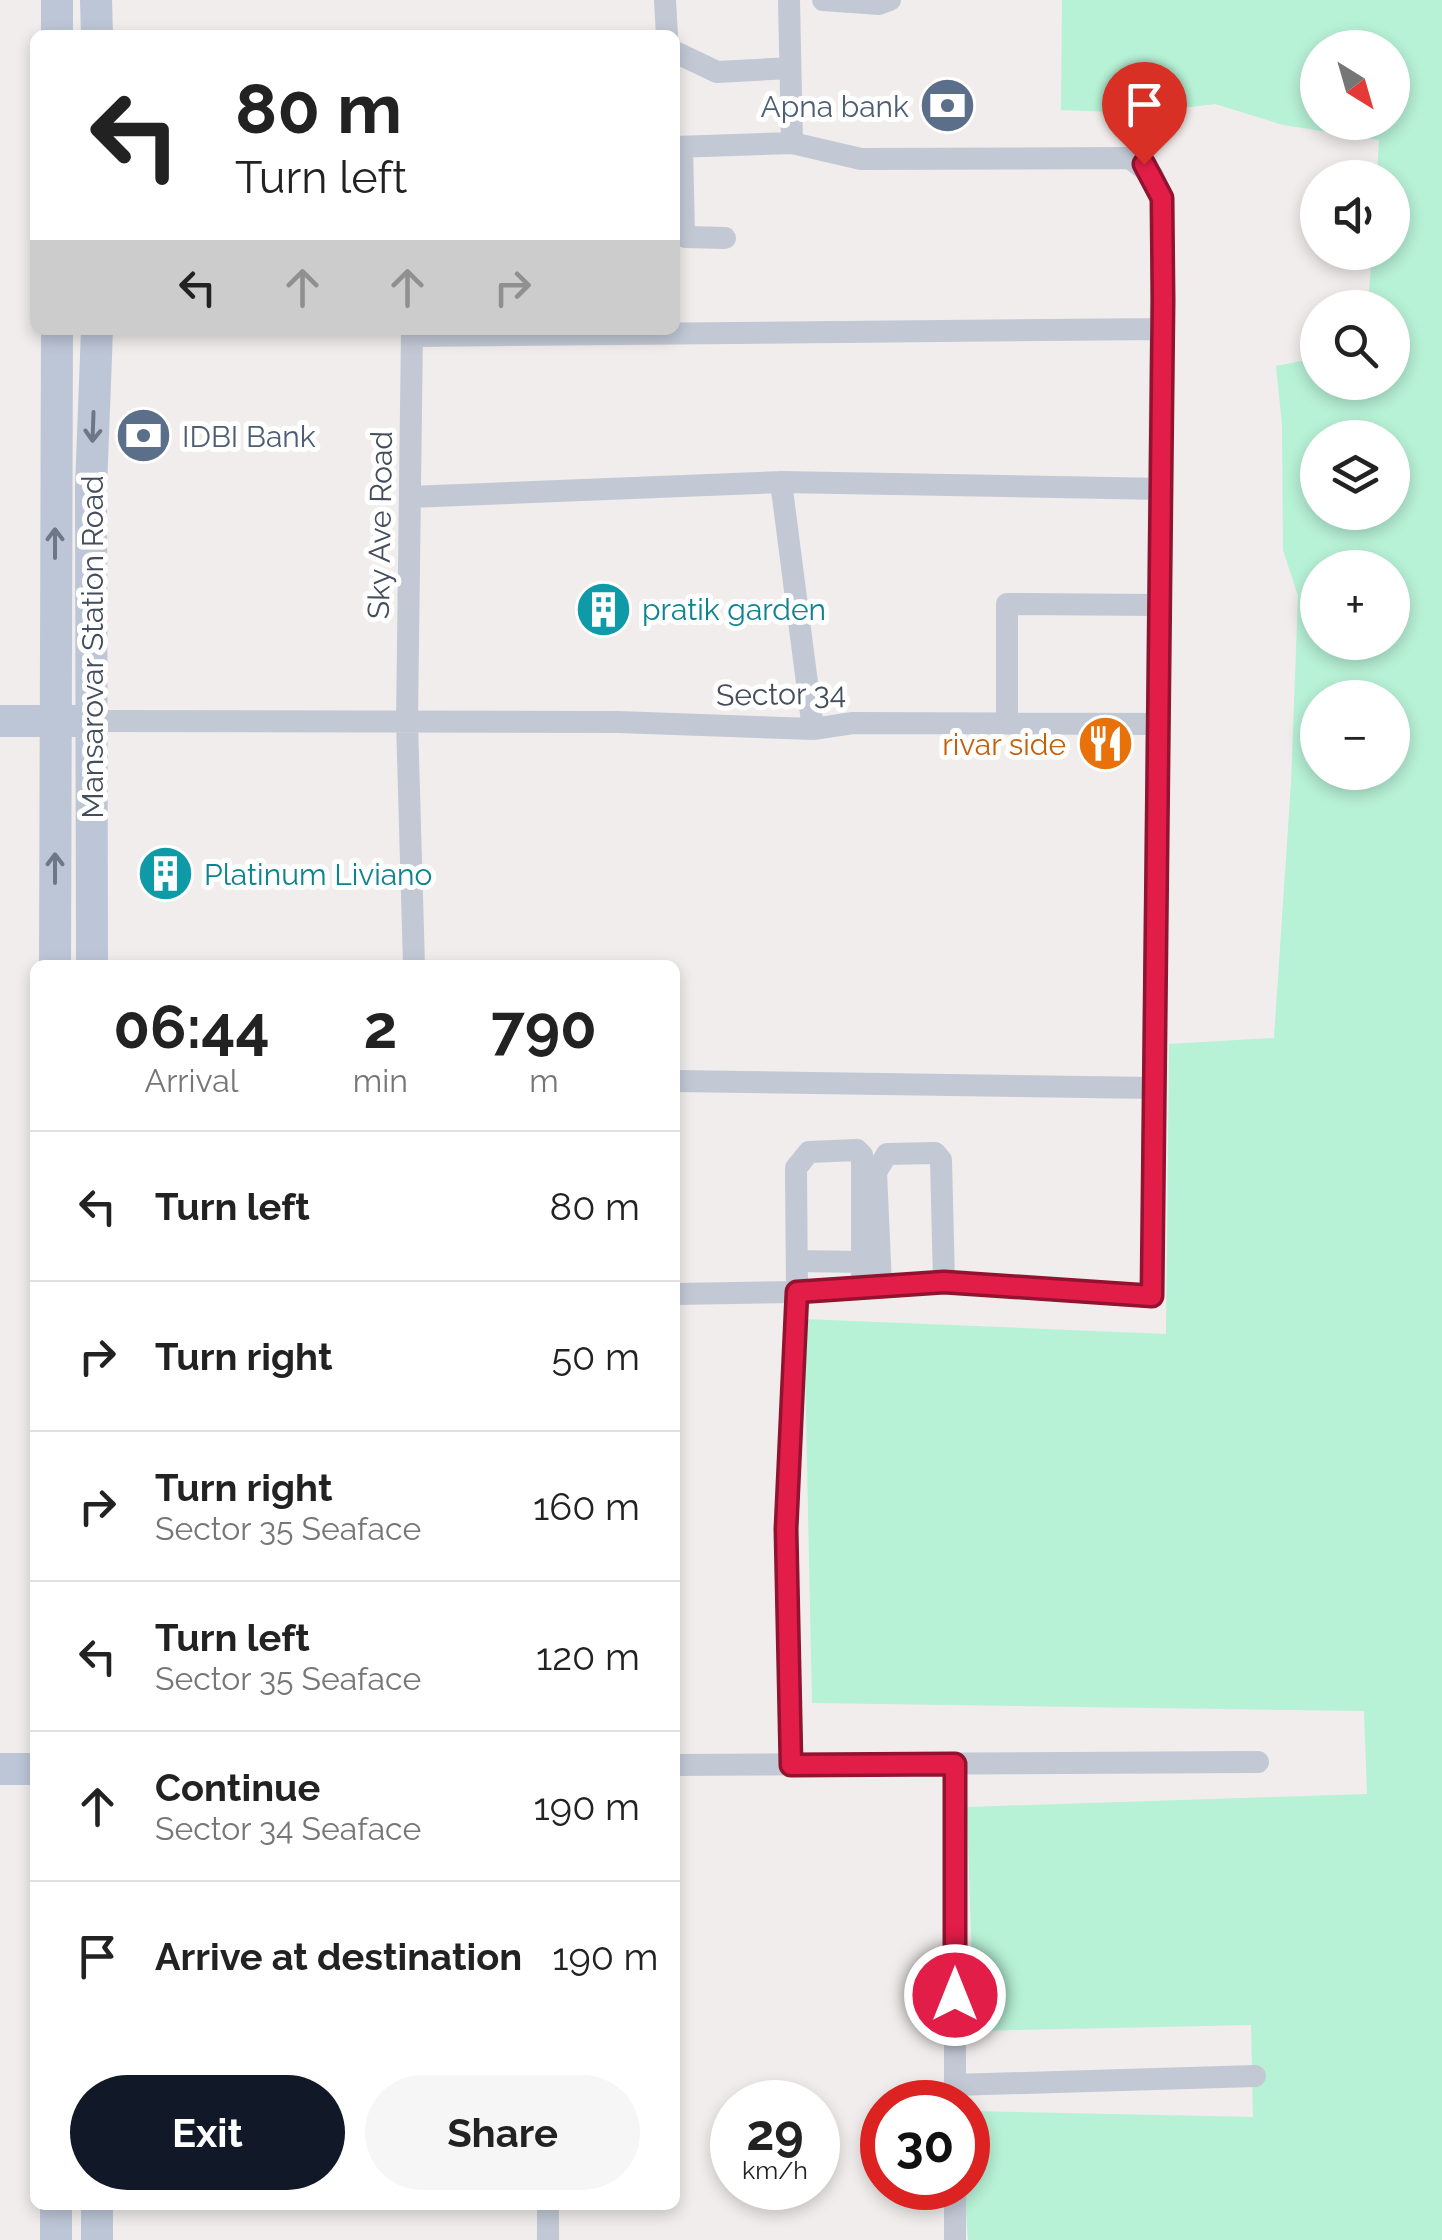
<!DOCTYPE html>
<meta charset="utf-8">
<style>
body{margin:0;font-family:Raleway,sans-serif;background:#f6f6f6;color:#222;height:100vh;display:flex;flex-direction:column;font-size:38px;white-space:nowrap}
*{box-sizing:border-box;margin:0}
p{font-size:32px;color:#767676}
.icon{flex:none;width:55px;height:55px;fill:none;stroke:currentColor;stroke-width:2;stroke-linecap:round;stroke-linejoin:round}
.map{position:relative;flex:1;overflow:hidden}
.details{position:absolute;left:30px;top:960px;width:650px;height:1250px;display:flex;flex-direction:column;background:#fff;border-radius:15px;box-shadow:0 5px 15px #0003}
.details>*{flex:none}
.banner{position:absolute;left:30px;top:30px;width:650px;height:305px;border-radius:15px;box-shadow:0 5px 15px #0003;background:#fff;color:#222;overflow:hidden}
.needle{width:65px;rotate:143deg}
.controls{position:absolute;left:1300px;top:30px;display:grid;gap:20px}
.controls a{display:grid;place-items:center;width:110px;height:110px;border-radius:50%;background:#fff;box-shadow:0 5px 15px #0003;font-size:50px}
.speed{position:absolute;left:710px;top:2080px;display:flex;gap:20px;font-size:50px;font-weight:700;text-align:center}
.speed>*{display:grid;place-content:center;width:130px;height:130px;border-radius:50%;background:#fff;box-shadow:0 5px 15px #0003;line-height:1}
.speed small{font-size:25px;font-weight:400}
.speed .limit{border:15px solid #d22;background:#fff;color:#111}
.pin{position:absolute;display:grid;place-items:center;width:85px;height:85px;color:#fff;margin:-102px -42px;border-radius:50% 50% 50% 0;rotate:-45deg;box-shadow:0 0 10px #0007}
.pin .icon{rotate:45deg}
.me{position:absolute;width:110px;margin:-55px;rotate:0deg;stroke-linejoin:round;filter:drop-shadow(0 0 8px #0008)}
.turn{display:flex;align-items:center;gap:35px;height:210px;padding:0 40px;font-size:45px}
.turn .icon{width:130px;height:130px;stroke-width:2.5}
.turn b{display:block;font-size:70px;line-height:85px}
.lanes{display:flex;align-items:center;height:95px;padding:0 40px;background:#0003;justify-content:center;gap:50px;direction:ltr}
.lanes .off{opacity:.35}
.eta{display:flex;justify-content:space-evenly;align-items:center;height:170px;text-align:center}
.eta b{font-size:60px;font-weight:700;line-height:70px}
.button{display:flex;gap:20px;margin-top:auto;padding:20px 40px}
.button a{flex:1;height:115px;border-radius:60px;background:#111827;color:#fff;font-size:40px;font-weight:700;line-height:115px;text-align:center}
.button a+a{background:#f6f6f6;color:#222}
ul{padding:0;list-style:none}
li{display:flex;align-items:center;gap:30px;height:150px;padding:0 40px;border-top:2px solid #e0e0e0}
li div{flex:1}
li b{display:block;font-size:38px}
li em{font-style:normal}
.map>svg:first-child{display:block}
.green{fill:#b7f1d6;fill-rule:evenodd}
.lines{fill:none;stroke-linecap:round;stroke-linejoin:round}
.street{stroke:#c2c9d5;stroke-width:22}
.secondary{stroke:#bdc6d7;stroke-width:32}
.oneway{stroke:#6e7786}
.route-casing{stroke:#92132f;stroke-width:25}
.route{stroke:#e11d48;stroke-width:18}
.labels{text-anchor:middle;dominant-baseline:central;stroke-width:10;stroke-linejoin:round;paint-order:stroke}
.service-label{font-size:30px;fill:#4e5e75;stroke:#fff;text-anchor:end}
.street-label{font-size:30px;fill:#444d5b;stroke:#fff}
.culture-label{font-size:30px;fill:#0d838f;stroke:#fff;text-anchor:start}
.food-label{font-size:30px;fill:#c56008;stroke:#fff;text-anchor:end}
</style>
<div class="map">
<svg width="1442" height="2240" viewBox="0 0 1442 2240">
<rect width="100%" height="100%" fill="#f0edec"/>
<path class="green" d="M1062 0H1442V2240H968L964 2188H968V2111L1253 2117 1251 2025 974 2031 967 1807 1367 1794 1364 1711 812 1703 804 1319 1166 1334 1169 1044 1274 1038 1291 783 1298 596 1283 550 1282 424 1276 366 1317 358 1318 382H1392V308L1368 307 1372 253 1392 252V178L1377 177 1379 140 1283 125 1215 104 1142 113 1061 110ZM1318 48H1392V122H1318ZM1318 438H1392V512H1318ZM1318 568H1392V642H1318ZM1318 698H1392V772H1318Z"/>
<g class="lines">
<path class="street" d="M665 0 667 35
M789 0 792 143
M823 0 879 4 890 0
M675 52 717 72 790 68
M675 147 792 143 861 159 1130 158 1153 176 1162 197 1151 1296 944 1282 797 1292 675 1294
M682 147 684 233 686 237 725 238
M412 330 407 722 414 965
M412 336 1163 329
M781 482 813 729
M410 497 781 482 1162 489
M92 721 618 722 813 729 853 723 1155 724
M1007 723V604L1159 605
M675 1081 1153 1088
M797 1261 862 1262
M881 1285 876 1172 887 1154 935 1153 941 1160 944 1282
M955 1764V2102
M675 1765 1258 1762
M791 1765 786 1529 797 1292 796 1168 809 1152 857 1150 862 1155V1287
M955 2085 1255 2076
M955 2188V2240
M548 2240V2205"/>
<path class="secondary" d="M57 0V35
M96 0 97 35
M0 721H75
M55 965 57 330
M92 965 91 487 97 330
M0 1769H35
M97 2205V2240
M56 2240V2205"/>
</g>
<defs><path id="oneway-shaft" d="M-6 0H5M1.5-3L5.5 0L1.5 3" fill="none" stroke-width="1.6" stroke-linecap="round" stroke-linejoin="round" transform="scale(2.5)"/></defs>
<g class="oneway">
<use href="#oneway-shaft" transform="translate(93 427) rotate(92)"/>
<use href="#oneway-shaft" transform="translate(55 543) rotate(-90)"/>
<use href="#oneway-shaft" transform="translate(55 868) rotate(-90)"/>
</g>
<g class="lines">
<defs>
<path id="route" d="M955 1995V1764L791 1765 786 1529 797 1292 944 1282 1152 1296 1163 300 1162 198 1144 164"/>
</defs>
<use href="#route" class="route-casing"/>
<use href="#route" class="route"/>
</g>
<defs>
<symbol id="bank-disc" viewBox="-11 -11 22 22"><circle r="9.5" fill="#5c6f8a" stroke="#fff"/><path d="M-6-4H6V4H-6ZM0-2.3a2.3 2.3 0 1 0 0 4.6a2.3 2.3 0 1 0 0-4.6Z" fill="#fff"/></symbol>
<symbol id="building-disc" viewBox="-11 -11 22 22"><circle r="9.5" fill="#0f9aa8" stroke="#fff"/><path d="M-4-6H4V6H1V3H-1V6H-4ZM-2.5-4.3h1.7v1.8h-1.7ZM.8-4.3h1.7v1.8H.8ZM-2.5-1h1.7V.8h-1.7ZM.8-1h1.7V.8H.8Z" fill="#fff"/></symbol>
<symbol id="restaurant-disc" viewBox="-11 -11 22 22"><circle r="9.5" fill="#e8710a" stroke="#fff"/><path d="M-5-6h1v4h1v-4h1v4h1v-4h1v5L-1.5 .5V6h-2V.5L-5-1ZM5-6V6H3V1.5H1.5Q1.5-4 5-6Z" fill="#fff"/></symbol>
</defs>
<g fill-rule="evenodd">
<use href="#bank-disc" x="916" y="74" width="63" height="63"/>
<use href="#bank-disc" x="112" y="404" width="63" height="63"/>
<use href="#building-disc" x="572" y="578" width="63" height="63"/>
<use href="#restaurant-disc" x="1074" y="712" width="63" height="63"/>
<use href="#building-disc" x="134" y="842" width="63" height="63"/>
</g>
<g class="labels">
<g class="service-label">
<text x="909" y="106">Apna bank</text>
<text x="182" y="436" text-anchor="start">IDBI Bank</text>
</g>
<g class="street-label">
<text transform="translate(380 525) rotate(-89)">Sky Ave Road</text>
<text transform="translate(92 647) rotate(-90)">Mansarovar Station Road</text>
<text transform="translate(781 694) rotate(-1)">Sector 34</text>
</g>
<g class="culture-label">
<text x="642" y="609">pratik garden</text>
<text x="204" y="874">Platinum Liviano</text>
</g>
<g class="food-label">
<text x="1066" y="744">rivar side</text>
</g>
</g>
</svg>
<div class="controls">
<a><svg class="needle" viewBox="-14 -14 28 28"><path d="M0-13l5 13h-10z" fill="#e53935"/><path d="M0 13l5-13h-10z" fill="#767676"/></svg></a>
<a><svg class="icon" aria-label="sound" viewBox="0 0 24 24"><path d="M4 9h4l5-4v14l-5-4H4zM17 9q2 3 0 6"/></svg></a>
<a><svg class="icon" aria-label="search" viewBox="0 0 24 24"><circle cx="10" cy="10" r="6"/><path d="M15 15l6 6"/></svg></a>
<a><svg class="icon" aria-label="layers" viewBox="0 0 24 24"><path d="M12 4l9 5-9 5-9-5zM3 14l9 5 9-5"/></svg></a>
<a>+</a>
<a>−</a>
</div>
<div class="speed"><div>29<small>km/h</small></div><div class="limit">30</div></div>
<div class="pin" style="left:1144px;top:164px;background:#d93025"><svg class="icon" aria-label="arrive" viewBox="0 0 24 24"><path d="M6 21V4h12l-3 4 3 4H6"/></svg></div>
<svg class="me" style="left:955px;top:1995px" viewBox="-20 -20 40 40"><circle r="17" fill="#e11d48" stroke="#fff" stroke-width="3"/><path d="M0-11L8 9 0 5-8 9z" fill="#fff"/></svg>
<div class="banner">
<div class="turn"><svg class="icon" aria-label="left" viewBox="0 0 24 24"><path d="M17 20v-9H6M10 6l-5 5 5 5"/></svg><div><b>80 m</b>Turn left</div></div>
<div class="lanes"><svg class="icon" aria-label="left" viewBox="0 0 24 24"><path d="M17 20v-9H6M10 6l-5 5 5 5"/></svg><svg class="icon off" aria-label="ahead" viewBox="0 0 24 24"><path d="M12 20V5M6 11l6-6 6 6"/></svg><svg class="icon off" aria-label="ahead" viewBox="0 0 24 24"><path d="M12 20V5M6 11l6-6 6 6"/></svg><svg class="icon off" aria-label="right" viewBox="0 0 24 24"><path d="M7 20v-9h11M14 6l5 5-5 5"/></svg></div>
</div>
<section class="details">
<div class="eta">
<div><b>06:44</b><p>Arrival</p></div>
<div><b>2</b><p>min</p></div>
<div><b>790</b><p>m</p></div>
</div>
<ul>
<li><svg class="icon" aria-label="left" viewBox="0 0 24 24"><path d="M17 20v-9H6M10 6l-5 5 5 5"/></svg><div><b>Turn left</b></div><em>80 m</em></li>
<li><svg class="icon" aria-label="right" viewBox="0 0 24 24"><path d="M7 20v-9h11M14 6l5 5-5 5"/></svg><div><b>Turn right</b></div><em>50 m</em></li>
<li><svg class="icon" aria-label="right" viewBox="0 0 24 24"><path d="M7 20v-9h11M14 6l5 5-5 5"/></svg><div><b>Turn right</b><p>Sector 35 Seaface</p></div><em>160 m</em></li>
<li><svg class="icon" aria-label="left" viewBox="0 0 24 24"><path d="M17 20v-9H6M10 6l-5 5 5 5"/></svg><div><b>Turn left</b><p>Sector 35 Seaface</p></div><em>120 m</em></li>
<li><svg class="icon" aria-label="ahead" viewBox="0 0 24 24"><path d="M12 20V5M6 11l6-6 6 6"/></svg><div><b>Continue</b><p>Sector 34 Seaface</p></div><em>190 m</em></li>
<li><svg class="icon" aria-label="arrive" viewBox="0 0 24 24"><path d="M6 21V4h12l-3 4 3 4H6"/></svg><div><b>Arrive at destination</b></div><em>190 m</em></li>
</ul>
<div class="button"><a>Exit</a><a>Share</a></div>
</section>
</div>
